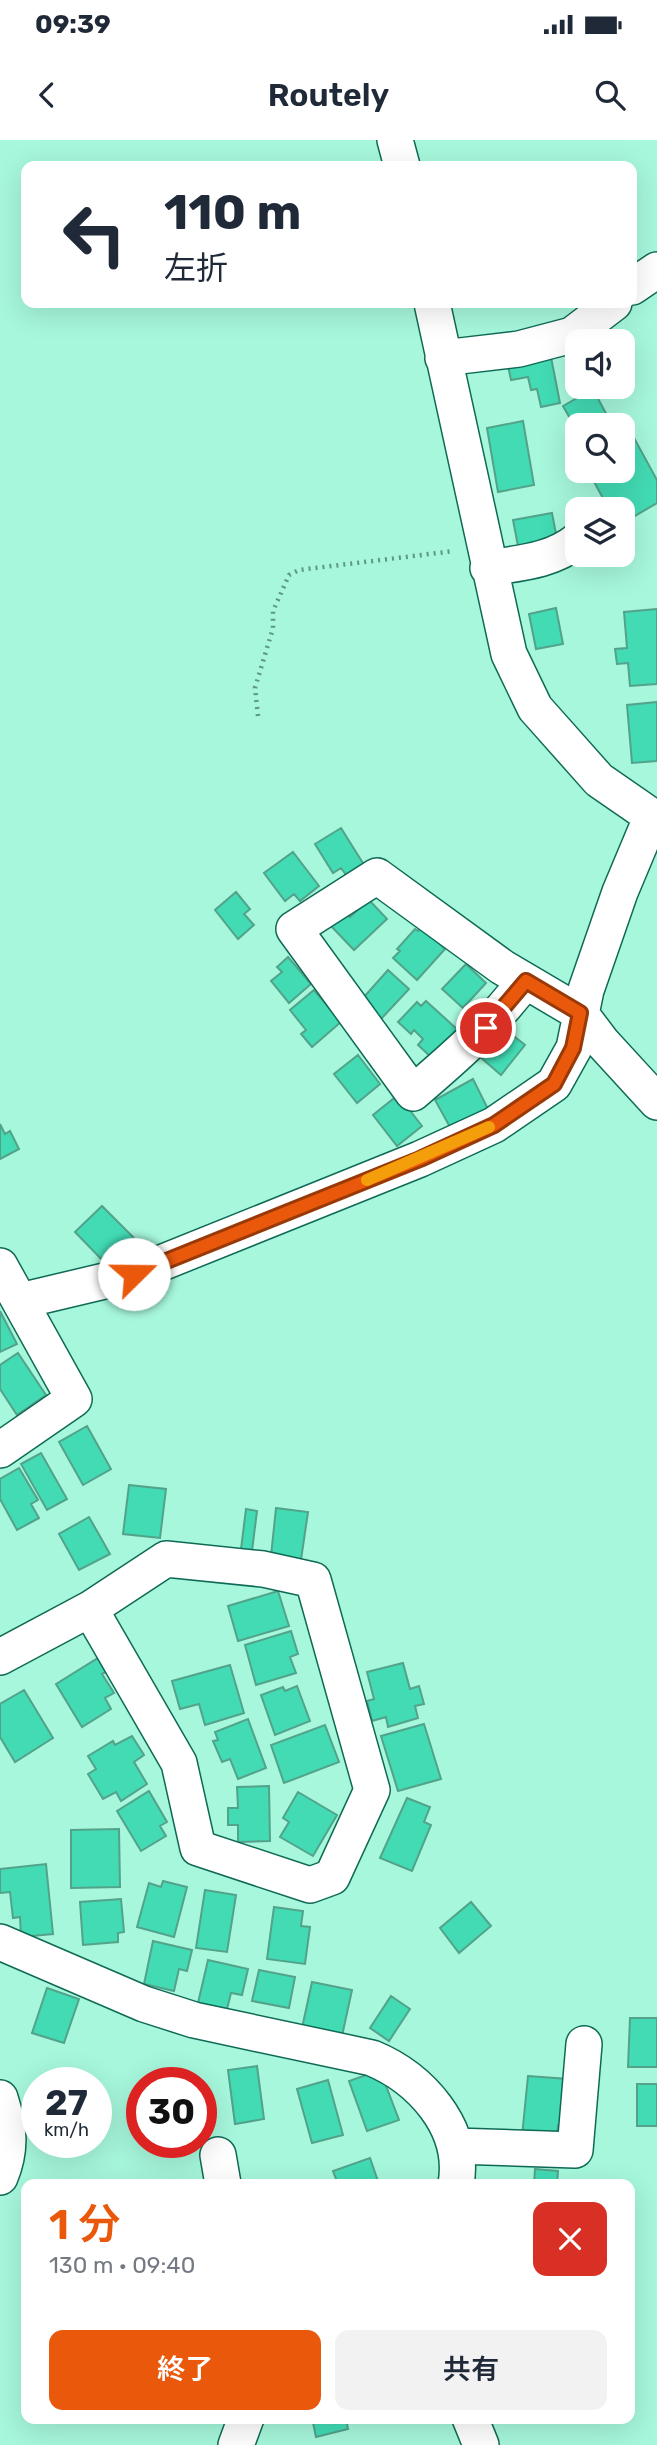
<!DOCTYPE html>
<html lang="ja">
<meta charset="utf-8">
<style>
body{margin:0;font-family:Rubik,"Noto Sans JP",sans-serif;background:#f2f2f3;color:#1f2937;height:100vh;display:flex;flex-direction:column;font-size:26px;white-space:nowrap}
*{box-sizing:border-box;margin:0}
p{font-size:23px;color:#747a83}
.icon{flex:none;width:38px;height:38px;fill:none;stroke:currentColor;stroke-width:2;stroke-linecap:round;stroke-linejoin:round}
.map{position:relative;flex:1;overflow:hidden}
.side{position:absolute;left:21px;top:2039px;width:614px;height:245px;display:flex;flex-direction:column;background:#fff;border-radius:14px;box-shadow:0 7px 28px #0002}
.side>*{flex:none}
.hud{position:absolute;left:21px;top:21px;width:616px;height:147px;border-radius:14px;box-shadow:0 7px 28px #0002;background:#fff;color:#1f2937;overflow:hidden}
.fabs{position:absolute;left:565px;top:189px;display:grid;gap:14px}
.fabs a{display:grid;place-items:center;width:70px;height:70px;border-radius:14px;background:#fff;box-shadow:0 7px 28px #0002;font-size:35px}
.speed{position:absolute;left:21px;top:1927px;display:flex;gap:14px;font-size:35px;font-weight:700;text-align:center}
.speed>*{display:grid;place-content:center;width:91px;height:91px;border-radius:50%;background:#fff;box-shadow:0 7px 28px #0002;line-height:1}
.speed small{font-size:18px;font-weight:400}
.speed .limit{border:10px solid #d22;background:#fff;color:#111}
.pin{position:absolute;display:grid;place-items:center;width:60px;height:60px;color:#fff;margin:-30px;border:4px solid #fff;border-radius:50%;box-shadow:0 2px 7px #0007}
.me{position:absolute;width:77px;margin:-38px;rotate:68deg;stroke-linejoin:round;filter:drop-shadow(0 0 5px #0008)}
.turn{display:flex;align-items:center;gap:24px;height:147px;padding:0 28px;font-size:32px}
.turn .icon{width:91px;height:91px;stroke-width:2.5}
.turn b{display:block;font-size:49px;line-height:60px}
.round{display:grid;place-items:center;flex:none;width:74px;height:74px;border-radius:14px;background:#f2f2f3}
.head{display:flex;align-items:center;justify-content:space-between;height:119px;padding:0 28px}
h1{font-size:42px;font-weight:600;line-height:52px;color:#ea580c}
.button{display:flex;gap:14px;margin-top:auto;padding:14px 28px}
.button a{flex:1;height:80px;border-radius:14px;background:#ea580c;color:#fff;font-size:28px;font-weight:600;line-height:80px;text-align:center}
.button a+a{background:#f2f2f3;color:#1f2937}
.status{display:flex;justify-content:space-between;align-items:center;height:49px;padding:0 35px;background:#fff;direction:ltr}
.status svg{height:19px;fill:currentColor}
header{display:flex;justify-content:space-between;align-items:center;height:91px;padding:0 28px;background:#fff;font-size:32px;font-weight:600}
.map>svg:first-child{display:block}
.building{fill:#42dbb4;stroke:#53a28a;stroke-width:2}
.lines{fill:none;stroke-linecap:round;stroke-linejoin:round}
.minor-casing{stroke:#0f6a55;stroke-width:38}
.path{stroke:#5e9784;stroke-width:4.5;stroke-dasharray:2 5;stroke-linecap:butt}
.minor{stroke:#fff;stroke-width:35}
.route-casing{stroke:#983908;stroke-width:18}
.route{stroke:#ea580c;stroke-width:12}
.slow{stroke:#f59e0b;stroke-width:12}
</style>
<div class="status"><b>09:39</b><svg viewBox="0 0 49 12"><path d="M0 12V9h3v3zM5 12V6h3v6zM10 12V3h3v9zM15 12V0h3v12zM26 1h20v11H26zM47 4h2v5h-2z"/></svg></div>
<header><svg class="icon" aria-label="back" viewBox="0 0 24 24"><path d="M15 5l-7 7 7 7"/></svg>Routely<svg class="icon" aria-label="search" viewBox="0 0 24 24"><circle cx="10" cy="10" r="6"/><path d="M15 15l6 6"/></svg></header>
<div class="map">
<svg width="657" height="2305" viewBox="0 0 657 2305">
<rect width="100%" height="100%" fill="#a6f7dc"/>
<path class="building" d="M551 217 560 263 541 267 537 249 531 250 528 237 511 240 508 226Z
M593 249 611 283 622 276 657 340V363L623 383V369H609L588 331H623V285H578V292L563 266Z
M523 281 534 345 498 352 487 288Z
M552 373 557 399 518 406 513 380Z
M556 468 563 504 536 509 529 474Z
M657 469V544L630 546 628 523 617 524 615 509 627 508 624 472Z
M657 562V621L632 623 627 565Z
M341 688 366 728 349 739 341 728 333 733 315 704Z
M293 712 319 746 300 761 294 754 285 761 264 733Z
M236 752 250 769 244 774 254 785 238 799 215 770Z
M369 760 387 779 354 810 330 785 345 771 350 777Z
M422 787 445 809 417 840 393 818 400 811 397 809 415 789 418 791Z
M288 817 311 844 289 863 271 841 282 832 277 827Z
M466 824 486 843 463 868 442 849Z
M388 830 409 849 381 879 363 858Z
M314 850 341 882 312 907 301 894 306 890 290 870Z
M426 861 458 890 432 918 418 905 423 899 414 890 411 894 398 882 417 862 421 866Z
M501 886 525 905 501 935 478 915Z
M358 915 380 944 357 963 334 934Z
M473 939 488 969 451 989 435 960Z
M398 955 422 986 397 1006 373 975Z
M0 984 5 994 10 991 19 1009 0 1019Z
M102 1066 135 1099 108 1126 75 1092Z
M0 1171 17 1204 0 1212Z
M18 1213 46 1255 17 1275 0 1249V1225Z
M87 1286 111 1329 83 1345 59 1302Z
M41 1313 67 1359 47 1370 21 1324Z
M19 1328 38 1360 31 1364 39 1378 17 1390 0 1359V1339Z
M129 1345 166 1349 160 1398 123 1394Z
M276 1368 308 1372 301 1420 271 1416Z
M246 1369 257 1371 252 1411 241 1409Z
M89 1377 110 1414 79 1430 59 1394Z
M278 1451 289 1486 238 1501 228 1466Z
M291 1491 298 1514 290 1517 296 1533 256 1545 245 1505Z
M98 1518 106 1532 102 1534 114 1553 105 1558 111 1569 82 1587 56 1544Z
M403 1523 410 1549 419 1546 424 1564 415 1566 418 1578 388 1587 386 1577 372 1581 367 1561 374 1559 367 1532Z
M230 1525 244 1573 205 1585 199 1564 180 1569 172 1541Z
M297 1546 310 1581 275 1595 261 1555 283 1547 285 1551Z
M24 1550 53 1598 15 1622 0 1597V1564Z
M248 1579 266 1628 238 1639 230 1619 222 1622 213 1601 218 1600 215 1592Z
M424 1584 441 1639 398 1651 381 1596Z
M325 1585 339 1622 284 1643 271 1605Z
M132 1596 144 1615 134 1622 147 1644 121 1661 116 1652 103 1659 88 1634 96 1629 88 1616 113 1601 115 1605Z
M269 1646 270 1701 238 1702V1685H228V1668H238L237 1647Z
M149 1651 167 1682 160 1686 166 1696 141 1711 117 1671Z
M298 1652 337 1675 313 1716 280 1697 289 1682 283 1678Z
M407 1658 430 1667 424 1682 431 1685 412 1731 380 1718Z
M119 1689 120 1747 71 1748V1690Z
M46 1724 53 1794 21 1797 20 1777 13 1778 10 1752 0 1753V1729Z
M163 1741 187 1747 174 1797 137 1787 149 1743 161 1747Z
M205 1750 236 1755 227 1812 196 1808Z
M121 1759 124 1792 118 1793V1802L83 1805 80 1762Z
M471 1762 491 1786 459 1813 440 1788Z
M274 1767 303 1771 301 1786 310 1787 305 1824 267 1819Z
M153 1801 192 1810 187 1831 179 1829 174 1851 144 1844Z
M208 1820 248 1829 242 1855 231 1853 227 1869 198 1863Z
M259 1830 295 1837 289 1868 252 1861Z
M312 1842 352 1850 342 1896 302 1888Z
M47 1848 79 1859 64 1903 32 1893Z
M391 1856 410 1869 389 1901 370 1888Z
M630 1878H657V1927H628Z
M257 1926 264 1979 235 1984 228 1930Z
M380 1930 399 1980 367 1991 349 1941Z
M528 1936 568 1939 564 1985H558L557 1999 522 1996Z
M328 1940 343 1995 312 2003 297 1949Z
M637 1944H657V1986H637Z
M370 2018 379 2044H338L333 2031Z
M535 2029 558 2031 557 2044H534Z
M312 2278H346L348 2289 316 2297Z"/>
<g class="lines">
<defs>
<path id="minor" d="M395 0 402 26
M632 147 657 130
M432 163 509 514 535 568 599 640 657 680
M443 218 519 209 572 195 614 163
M488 428C520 423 552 421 578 400
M525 841C493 884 454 918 413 953L294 789 377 736 502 827 580 873 602 902 657 962
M0 1126 74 1259 0 1310
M20 1161 134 1134 420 1019 494 985 554 944 574 908 586 850 620 752 651 678
M166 1419 263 1429 313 1440 372 1650 332 1737 310 1745 198 1708 179 1623 90 1469Z
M0 1517 90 1469
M0 1802 144 1864 194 1880 372 1918C420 1938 466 1987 456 2044
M0 1958C9 1986 12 2009 0 2037
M455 2006 575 2010 584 1904
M218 2015 223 2044
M470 2278 481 2305
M236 2305 246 2278"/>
</defs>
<use href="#minor" class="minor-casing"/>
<path class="path" d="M258 576 255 548 273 488V471L289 435 299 430 454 411"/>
<use href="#minor" class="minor"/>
</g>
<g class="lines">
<defs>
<path id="route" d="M134 1134 420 1019 494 985 554 944 573 908 580 873 526 841 486 888"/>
</defs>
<use href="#route" class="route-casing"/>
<use href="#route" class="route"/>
<path class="slow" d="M367 1040 489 987"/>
</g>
</svg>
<div class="fabs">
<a><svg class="icon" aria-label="sound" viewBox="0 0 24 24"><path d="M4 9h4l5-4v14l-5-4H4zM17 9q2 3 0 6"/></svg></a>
<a><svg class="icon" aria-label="search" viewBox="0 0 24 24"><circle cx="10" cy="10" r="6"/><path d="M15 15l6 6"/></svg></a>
<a><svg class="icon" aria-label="layers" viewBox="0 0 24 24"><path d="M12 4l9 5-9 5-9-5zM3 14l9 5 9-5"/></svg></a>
</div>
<div class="speed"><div>27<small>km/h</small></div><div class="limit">30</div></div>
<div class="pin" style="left:486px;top:888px;background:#d93025"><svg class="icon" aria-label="arrive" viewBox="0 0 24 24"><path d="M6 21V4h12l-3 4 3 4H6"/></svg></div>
<svg class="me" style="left:134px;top:1134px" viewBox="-20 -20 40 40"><circle r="19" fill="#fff"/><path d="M0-13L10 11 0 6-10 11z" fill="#ea580c"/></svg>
<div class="hud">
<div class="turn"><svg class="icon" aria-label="left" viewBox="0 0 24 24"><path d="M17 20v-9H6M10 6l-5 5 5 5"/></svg><div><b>110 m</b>左折</div></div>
</div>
<section class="side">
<div class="head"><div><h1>1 分</h1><p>130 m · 09:40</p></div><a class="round" style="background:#d93025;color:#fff"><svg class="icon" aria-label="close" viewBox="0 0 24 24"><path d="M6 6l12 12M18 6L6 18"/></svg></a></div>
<div class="button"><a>終了</a><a>共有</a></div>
</section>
</div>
